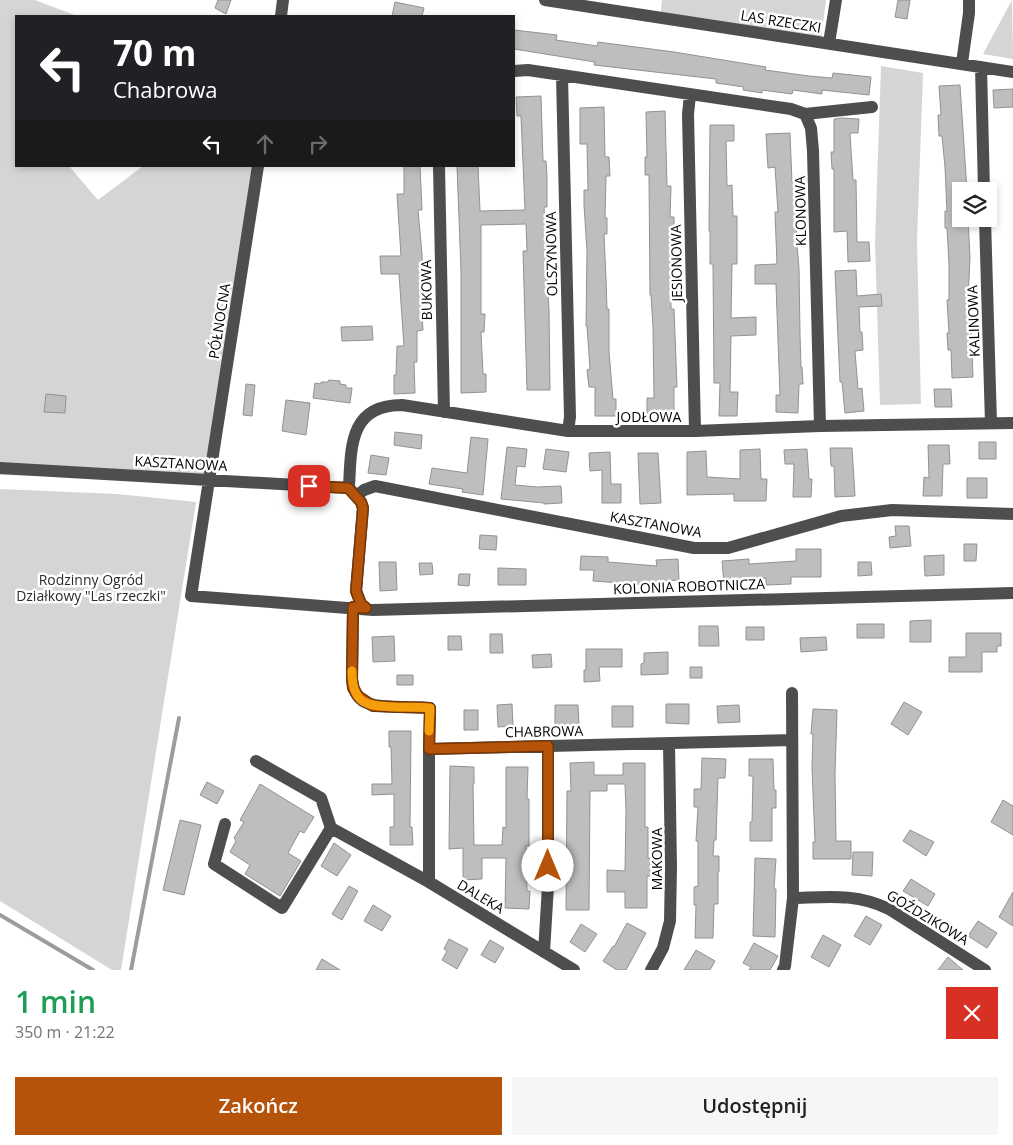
<!DOCTYPE html>
<html lang="pl">
<meta charset="utf-8">
<style>
body{margin:0;font-family:"Open Sans",sans-serif;background:#f6f6f6;color:#202124;height:100vh;display:flex;flex-direction:column;font-size:19px;white-space:nowrap}
*{box-sizing:border-box;margin:0}
p{font-size:16px;color:#757577}
.icon{flex:none;width:28px;height:28px;fill:none;stroke:currentColor;stroke-width:2;stroke-linecap:round;stroke-linejoin:round}
.map{position:relative;height:970px;overflow:hidden}
.side{display:flex;flex-direction:column;background:#fff;flex:1}
.side>*{flex:none}
.guide{position:absolute;left:15px;top:15px;width:500px;height:152px;border-radius:0px;box-shadow:0 2px 8px #0003;background:#202124;color:#fff;overflow:hidden}
.controls{position:absolute;left:952px;top:182px;display:grid;gap:10px}
.controls a{display:grid;place-items:center;width:45px;height:45px;border-radius:0px;background:#fff;box-shadow:0 2px 8px #0003;font-size:25px}
.pin{position:absolute;display:grid;place-items:center;width:42px;height:42px;color:#fff;margin:-21px;border-radius:10px;box-shadow:0 2px 8px #0006}
.me{position:absolute;width:55px;margin:-28px;rotate:0deg;stroke-linejoin:round;filter:drop-shadow(0 0 4px #0008)}
.turn{display:flex;align-items:center;gap:18px;height:105px;padding:0 15px;font-size:22px}
.turn .icon{width:65px;height:65px;stroke-width:2.5}
.turn b{display:block;font-size:35px;line-height:42px}
.lanes{display:flex;align-items:center;height:48px;padding:0 15px;background:#0003;justify-content:center;gap:25px;direction:ltr}
.lanes .off{opacity:.35}
.round{display:grid;place-items:center;flex:none;width:52px;height:52px;border-radius:0px;background:#f6f6f6}
.overview{display:flex;align-items:center;justify-content:space-between;height:85px;padding:0 15px}
h1{font-size:30px;font-weight:600;line-height:38px;color:#1e9e55}
.primary-button{display:flex;gap:10px;margin-top:auto;padding:10px 15px}
.primary-button a{flex:1;height:58px;border-radius:0px;background:#b45309;color:#fff;font-size:20px;font-weight:600;line-height:58px;text-align:center}
.primary-button a+a{background:#f6f6f6;color:#202124}
.map>svg:first-child{display:block}
.green{fill:#d5d5d5}
.lines{fill:none;stroke-linecap:round;stroke-linejoin:round}
.stream{stroke:#9c9c9c;stroke-width:4}
.building{fill:#bebebe;stroke:#929292}
.minor{stroke:#4e4e4e;stroke-width:12}
.route-casing{stroke:#753606;stroke-width:12}
.route{stroke:#b45309;stroke-width:9}
.slow{stroke:#f59e0b;stroke-width:9}
.labels{text-anchor:middle;dominant-baseline:central;stroke-width:5;stroke-linejoin:round;paint-order:stroke}
.street-label{font-size:14px;fill:#000;stroke:#fff}
.park-label{font-size:14px;fill:#2c2c2c;stroke:#fff}
</style>
<div class="map">
<svg width="1013" height="970" viewBox="0 0 1013 970">
<rect width="100%" height="100%" fill="#fff"/>
<path class="green" d="M0 0H35L77 16H16V166H69L98 200 143 166H258L209 480 0 475Z
M662 0H826L821 39 661 12Z
M1012 0 1013 59 983 54Z
M881 66 923 73 917 241 921 404 880 405 875 242Z
M0 489 117 494 196 502 121 970H112L0 901Z"/>
<g class="lines">
<path class="stream" d="M0 915 93 970
M131 970 179 718"/>
</g>
<path class="building" d="M218 0H231L226 14 215 8Z
M898 0H910L907 19 895 17Z
M395 2 424 8 422 16H392Z
M514 30 557 35 556 40 597 46 598 42 674 52 766 67 765 70 809 76 832 78 833 73 871 77 869 95 822 90V94L793 90 792 94 762 90V93L743 90 744 87 716 83V79L594 65 595 62 514 49Z
M960 85 967 191H961V219H968L970 258 968 299H970L973 377 952 378 951 350H948L947 333H949L947 300H949V264L947 228H945V211H947L945 167 942 136H939L938 115H941L939 86Z
M1013 89V107L994 108 993 90Z
M541 96 543 161H546L547 176V207H544L549 311 550 390H527L523 251H527L526 224 481 225V314H485L484 332H481L483 374H486V392L461 393V271L457 166H478L480 211 525 210 521 116H517L516 97Z
M604 107 605 157H609L610 176H606L605 218H607V234H604L606 279 607 309H609V352L613 399H616V416H595V387H589L587 370 590 369 587 326H586L587 251 584 205V190H588L587 144H580V108Z
M665 111 667 186H671L670 217H674V264L671 265V309H674L677 387H674V413L647 414V398H654L653 327 651 295H650L649 175H645V157H647L646 112Z
M842 118 859 119 858 133H850L853 180H856L857 242H869L870 261 848 262 847 231 834 232V169H832L831 152H834V119Z
M710 125H734V141H726L727 186 732 185 733 216H737V264H732L731 318 756 317V335L731 336 730 392H738L737 416H719L720 383H714L713 264H710V231H709Z
M790 133 792 182H796L797 200H795L797 244 799 268 800 335 801 367H802L803 384H799L798 413 776 412V395H780L776 284H755V265L777 264 775 212H778L775 167 768 168 766 134Z
M404 166H420L422 210H418L422 254 423 302H421L423 330 417 331V362H414L415 393 394 394V375H396L397 346H404L399 274H381L380 256H401L397 194H404Z
M856 270 857 296 881 294 882 306 859 307 860 332H862L863 350 855 351 858 389 862 388 864 411 845 413 842 382H840L835 271Z
M372 326 373 340 342 341 341 327Z
M329 380 340 381V384L346 385V388H352L350 403 313 398 315 383 321 384V382H328Z
M246 384 255 385 252 416 243 415Z
M934 389H951L952 407H935Z
M46 394 66 396 65 413 44 412Z
M286 400 310 403 306 435 282 431Z
M395 432 422 435 421 449 394 445Z
M471 437 488 439 483 495 462 492 463 489 429 484 432 468 467 473Z
M979 442H996V459H979Z
M928 445H949L950 464H943L942 496H923L924 477 929 478Z
M507 447 527 449 525 467 517 466 515 485 537 487 561 486 562 503 544 504V503L501 499Z
M830 448H852L855 496 835 497 834 466H831Z
M546 449 569 452 566 472 543 469Z
M760 449 761 479H767L766 501H734V494L687 495V452L706 451 707 477 740 479V450Z
M807 449 809 479H812L811 497H793L794 464H785L784 450Z
M610 452 611 484H621V503H602V470L590 471 589 453Z
M638 453H658L661 503 640 504Z
M371 455 389 458 386 475 368 473Z
M967 478H987V498H967Z
M895 526H909L911 546 890 548 889 537 896 536Z
M480 535 497 536 496 550 479 549Z
M964 544H977L976 561H964Z
M796 549H821V577H791V584L766 585V578L724 583 722 561 749 559V564L796 561Z
M944 555V575L925 576 924 556Z
M581 556 608 557V562L657 566 656 560 678 559 679 580 662 581V586L593 581 594 570H580Z
M379 562H396L397 590 380 591Z
M858 562H871L872 575 858 576Z
M419 563H432L433 574 420 575Z
M498 568 526 569V585H498Z
M459 574H470L469 586 458 585Z
M931 620V642H910V621Z
M857 624H884V638H857Z
M699 626H718L719 646H699Z
M746 627H764V640H746Z
M966 633H1001V646H997V652H982V672H949V657H966Z
M490 634H502L503 653H490Z
M394 636 395 661 373 662 372 637Z
M448 636H461L462 650H448Z
M826 637 827 650 801 652 800 638Z
M586 649H622V667H599L600 681 584 682V670H586Z
M668 652V674L641 675V664L644 663V653Z
M551 654 552 667 533 668 532 655Z
M690 667H702V678H690Z
M397 675H413V685H397Z
M904 702 922 712 908 735 891 724Z
M512 704 513 726 498 727 497 705Z
M666 704H689V724L666 723Z
M555 705H578L579 725H555Z
M739 705 740 722 718 723 717 706Z
M612 706H633V727H612Z
M813 709 837 710 835 774 836 841H851V859H813V842H815L812 767 813 734H811Z
M464 710H478V730H464Z
M389 731H411L410 827H412L413 845H390V827H394V794L372 795V784H392L391 747H389Z
M702 758 726 759 725 778H718L716 840H714L713 856H719V872H718V904H714L713 938H695L696 905H694V887L698 886V841H696L698 807H694V789H701Z
M749 759H773L774 790H776V808H772V841H750V822H752L753 776H749Z
M594 762V775H623V763H645V827H648V858H650V876H647V908H625V892H607V870L625 871 626 811 625 784H607V791H590L589 910H566L567 791H571L570 763Z
M450 766 474 767V784H473L474 845H502L503 827 506 828V767H528L527 799H529V846H526L527 891H530L529 909 505 908 506 858H482V879L463 880V848L449 849Z
M207 782 224 791 217 804 200 795Z
M260 784 314 817 304 833 300 831 288 853 301 861 280 896 245 874 250 865 230 852 236 841 234 838 244 822 240 820Z
M1003 800 1013 806V835L991 822Z
M180 820 201 825 184 895 163 890Z
M910 830 934 842 926 856 903 841Z
M334 843 351 855 337 876 321 866Z
M853 852H873L872 876 852 875Z
M755 858 776 859 774 889H776L775 937 753 936Z
M911 879 935 894 928 906 903 891Z
M349 886 358 891 342 920 332 914Z
M1013 892V926L999 917Z
M373 905 391 916 382 931 364 921Z
M866 916 882 925 870 945 854 936Z
M978 921 997 933 987 948 968 936Z
M627 923 646 933 626 970H617L603 961 613 946 614 947Z
M581 924 597 934 585 952 570 942Z
M823 935 841 945 829 967 811 957Z
M449 939 468 949 457 969 442 960 447 951 444 949Z
M490 940 504 948 495 963 481 955Z
M754 943 778 956 770 970H749L751 967 743 963Z
M696 950 715 961 710 970H684Z
M948 957 963 970H938Z
M322 959 340 970H316Z"/>
<g class="lines">
<path class="minor" d="M545 0 1013 72
M281 16 283 0
M829 43 836 0
M962 63 969 13V0
M981 67 984 191
M514 71 528 70 791 109 805 114 811 128 813 151 820 426
M562 76 570 417 568 431
M690 95 688 114 695 431
M805 114 872 107
M258 166 191 596 373 610 1013 593
M439 166 444 412
M985 219 991 423
M0 468 349 488 361 502 363 508 356 591 361 604 366 608
M349 488C351 447 349 405 402 405L568 431H695L820 426 1013 423
M356 496 364 490 375 486 694 548H728L841 516 892 510 1013 514
M353 607 352 679C355 706 372 706 395 707 406 707 418 707 430 708L429 749
M256 761 321 798 331 828 429 882 574 970
M225 824 214 864 282 908 331 828
M429 882V749L792 740
M793 898C828 897 856 893 889 909L985 970
M544 952 548 886V747
M651 970 663 948 670 921 671 867 669 743
M783 970 785 966 793 898 792 693"/>
</g>
<g class="lines">
<defs>
<path id="route" d="M309 486 348 488 361 502 363 508 356 591 361 604 366 608 353 607 352 679 353 688 358 696 373 706 430 708 429 749 548 746V866"/>
</defs>
<use href="#route" class="route-casing"/>
<use href="#route" class="route"/>
<path class="slow" d="M352 671C352 704 366 706 395 707 406 707 418 707 430 708L429 731"/>
</g>
<g class="labels">
<g class="street-label">
<text transform="translate(781 21) rotate(9)">LAS RZECZKI</text>
<text transform="translate(800 211) rotate(-91)">KLONOWA</text>
<text transform="translate(551 254) rotate(-91)">OLSZYNOWA</text>
<text transform="translate(676 263) rotate(-91)">JESIONOWA</text>
<text transform="translate(426 290) rotate(-91)">BUKOWA</text>
<text transform="translate(219 321) rotate(-81)">PÓŁNOCNA</text>
<text transform="translate(973 321) rotate(-92)">KALINOWA</text>
<text x="649" y="416">JODŁOWA</text>
<text transform="translate(181 463) rotate(3)">KASZTANOWA</text>
<text transform="translate(656 524) rotate(10)">KASZTANOWA</text>
<text transform="translate(689 586) rotate(-2)">KOLONIA ROBOTNICZA</text>
<text transform="translate(544 731) rotate(-1)">CHABROWA</text>
<text transform="translate(656 859) rotate(-90)">MAKOWA</text>
<text transform="translate(481 896) rotate(31)">DALEKA</text>
<text transform="translate(928 917) rotate(31)">GOŹDZIKOWA</text>
</g>
<g class="park-label">
<text x="91" y="579">Rodzinny Ogród<tspan x="91" dy="16">Działkowy "Las rzeczki"</tspan></text>
</g>
</g>
</svg>
<div class="controls">
<a><svg class="icon" aria-label="layers" viewBox="0 0 24 24"><path d="M12 4l9 5-9 5-9-5zM3 14l9 5 9-5"/></svg></a>
</div>
<div class="pin" style="left:309px;top:486px;background:#d93025"><svg class="icon" aria-label="arrive" viewBox="0 0 24 24"><path d="M6 21V4h12l-3 4 3 4H6"/></svg></div>
<svg class="me" style="left:548px;top:866px" viewBox="-20 -20 40 40"><circle r="19" fill="#fff"/><path d="M0-13L10 11 0 6-10 11z" fill="#b45309"/></svg>
<div class="guide">
<div class="turn"><svg class="icon" aria-label="left" viewBox="0 0 24 24"><path d="M17 20v-9H6M10 6l-5 5 5 5"/></svg><div><b>70 m</b>Chabrowa</div></div>
<div class="lanes"><svg class="icon" aria-label="left" viewBox="0 0 24 24"><path d="M17 20v-9H6M10 6l-5 5 5 5"/></svg><svg class="icon off" aria-label="ahead" viewBox="0 0 24 24"><path d="M12 20V5M6 11l6-6 6 6"/></svg><svg class="icon off" aria-label="right" viewBox="0 0 24 24"><path d="M7 20v-9h11M14 6l5 5-5 5"/></svg></div>
</div>
</div>
<section class="side">
<div class="overview"><div><h1>1 min</h1><p>350 m · 21:22</p></div><a class="round" style="background:#d93025;color:#fff"><svg class="icon" aria-label="close" viewBox="0 0 24 24"><path d="M6 6l12 12M18 6L6 18"/></svg></a></div>
<div class="primary-button"><a>Zakończ</a><a>Udostępnij</a></div>
</section>
